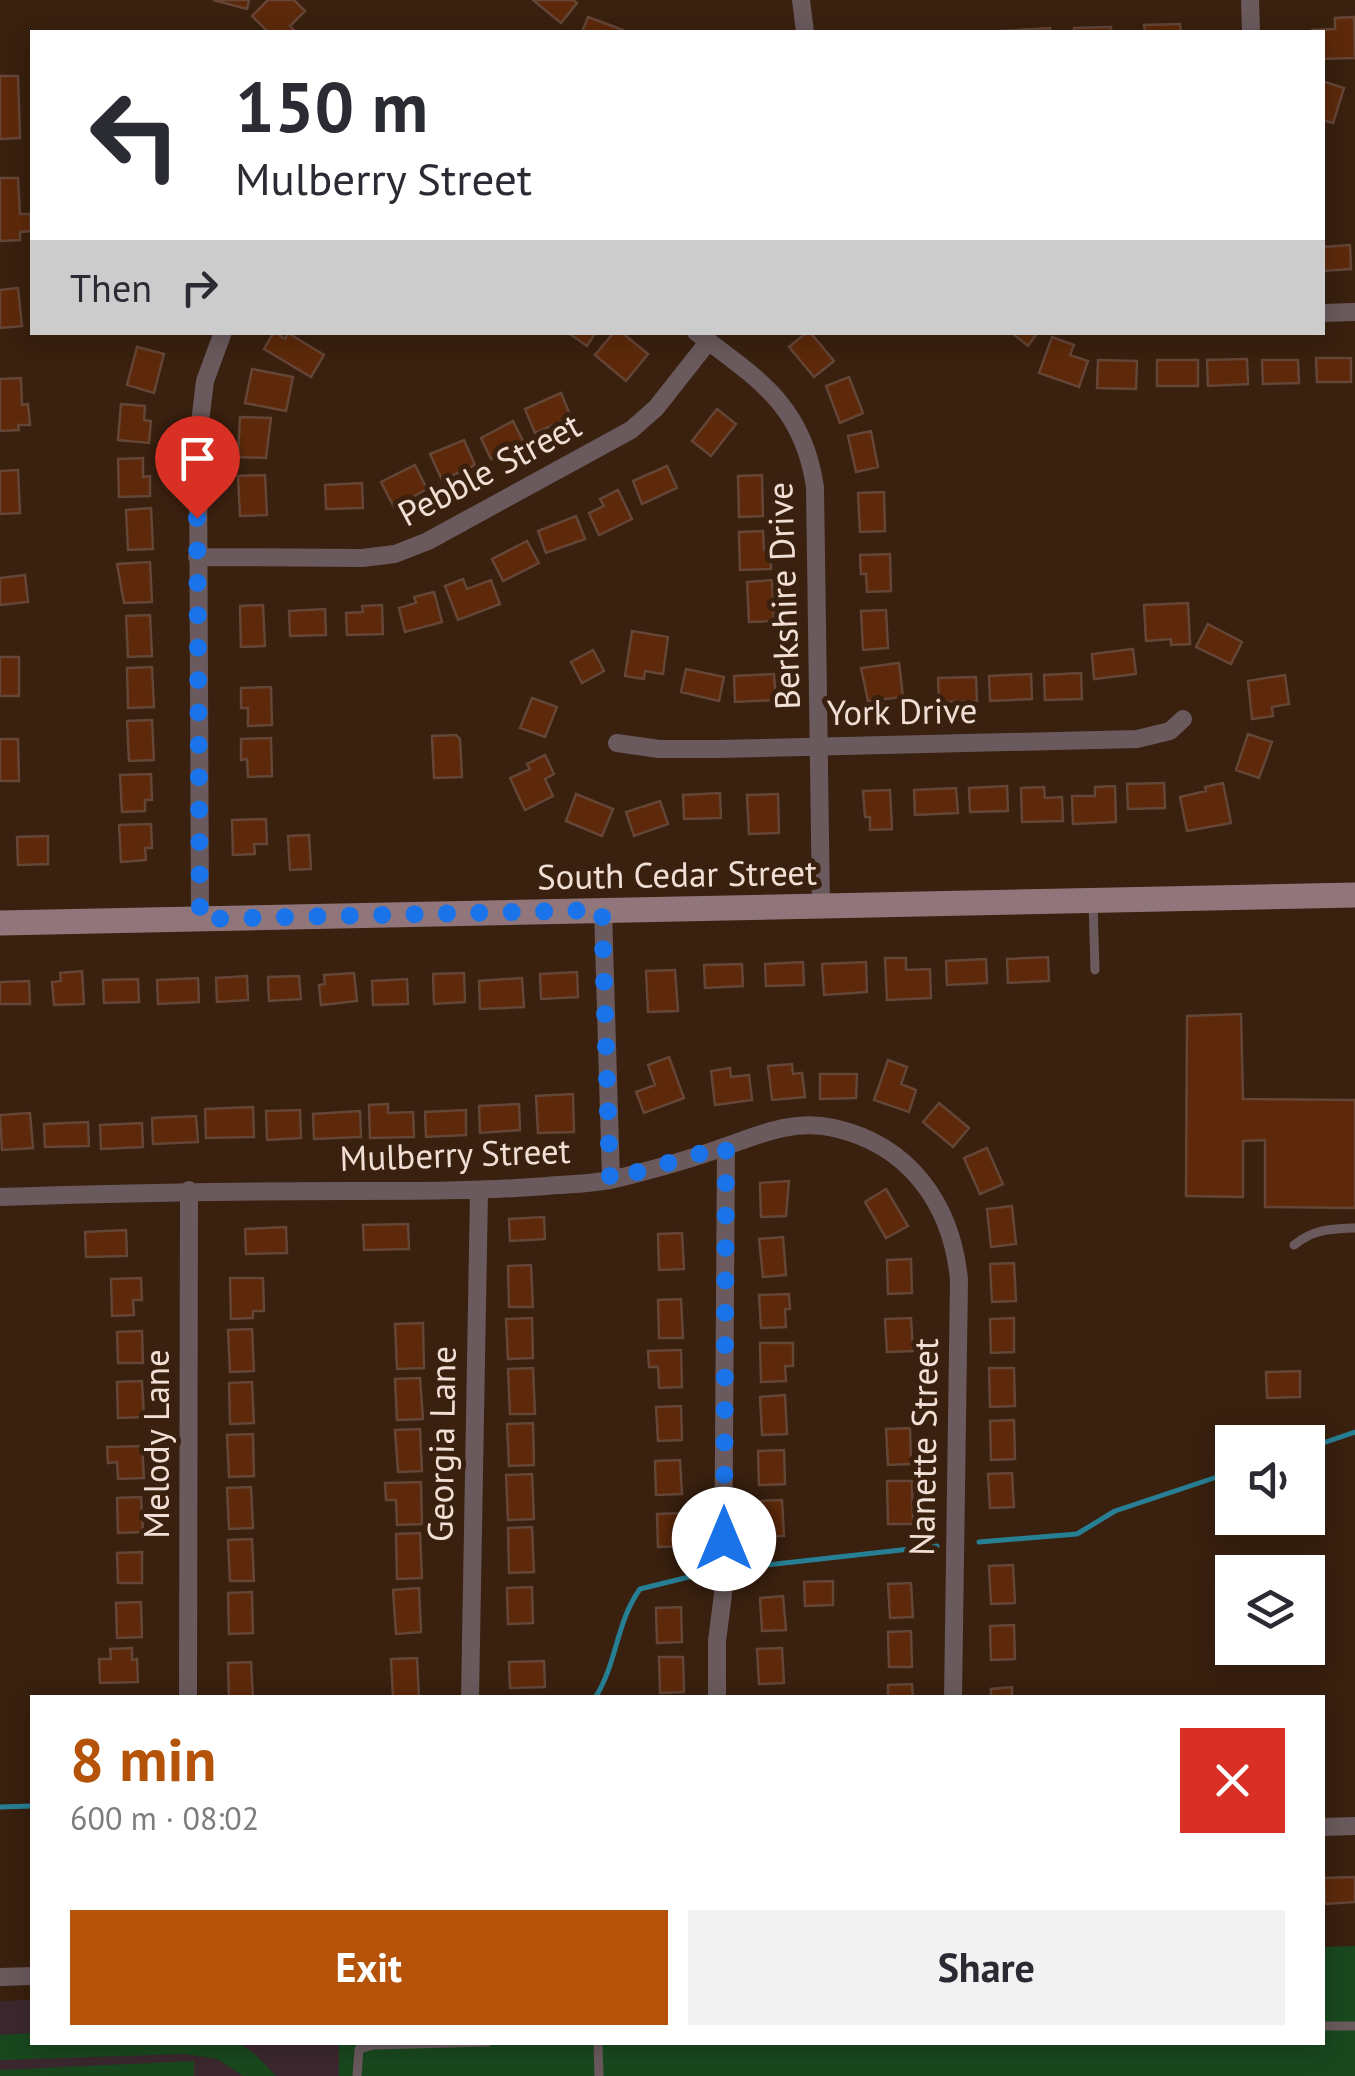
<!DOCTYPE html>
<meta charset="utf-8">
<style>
body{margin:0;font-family:"PT Sans",sans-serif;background:#f2f2f3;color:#2b2b33;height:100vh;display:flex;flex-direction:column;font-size:38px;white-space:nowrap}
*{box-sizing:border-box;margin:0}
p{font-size:32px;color:#7c7c81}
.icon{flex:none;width:55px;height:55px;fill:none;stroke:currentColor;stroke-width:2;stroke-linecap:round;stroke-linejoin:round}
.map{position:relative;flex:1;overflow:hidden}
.sheet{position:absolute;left:30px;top:1695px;width:1295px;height:350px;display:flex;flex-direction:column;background:#fff;border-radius:0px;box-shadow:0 5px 25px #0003}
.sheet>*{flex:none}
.guide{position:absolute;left:30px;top:30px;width:1295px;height:305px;border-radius:0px;box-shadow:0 5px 25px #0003;background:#fff;color:#2b2b33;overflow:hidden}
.buttons{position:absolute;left:1215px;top:1425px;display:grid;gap:20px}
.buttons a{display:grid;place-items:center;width:110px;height:110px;border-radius:0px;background:#fff;box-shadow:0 5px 25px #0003;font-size:50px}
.pin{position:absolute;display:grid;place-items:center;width:85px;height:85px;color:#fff;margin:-102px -42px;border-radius:50% 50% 50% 0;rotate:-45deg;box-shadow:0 0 10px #0007}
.pin .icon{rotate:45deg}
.me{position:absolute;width:110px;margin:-55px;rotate:0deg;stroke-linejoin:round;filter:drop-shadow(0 0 8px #0008)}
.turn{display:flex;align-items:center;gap:35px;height:210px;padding:0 40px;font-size:45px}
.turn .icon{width:130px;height:130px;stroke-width:2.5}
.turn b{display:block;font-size:70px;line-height:85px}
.then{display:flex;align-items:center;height:95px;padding:0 40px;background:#0003;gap:20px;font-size:38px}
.round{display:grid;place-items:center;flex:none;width:105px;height:105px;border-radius:0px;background:#f2f2f3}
.headline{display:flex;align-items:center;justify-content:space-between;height:170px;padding:0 40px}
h1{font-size:60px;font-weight:700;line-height:75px;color:#b45309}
.cta{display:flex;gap:20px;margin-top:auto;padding:20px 40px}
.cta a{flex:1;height:115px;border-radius:0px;background:#b45309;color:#fff;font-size:40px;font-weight:700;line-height:115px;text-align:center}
.cta a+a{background:#f2f2f3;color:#2b2b33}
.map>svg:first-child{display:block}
.education{fill:#3b282e}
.green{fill:#19481e}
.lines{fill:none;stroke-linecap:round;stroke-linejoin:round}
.stream{stroke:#277f94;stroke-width:5}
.building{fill:#5d290a;stroke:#644536;stroke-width:2.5}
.lane{stroke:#6a5a5d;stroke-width:9}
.street{stroke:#6a5a5d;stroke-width:18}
.secondary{stroke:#90767b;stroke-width:25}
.route{stroke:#1a73e8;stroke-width:18;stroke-dasharray:0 32.4}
.labels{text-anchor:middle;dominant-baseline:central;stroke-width:10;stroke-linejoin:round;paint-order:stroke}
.street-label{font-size:35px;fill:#f1dfd5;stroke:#39200f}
</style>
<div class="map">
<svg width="1355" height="2076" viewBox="0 0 1355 2076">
<rect width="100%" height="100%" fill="#39200f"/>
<path class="education" d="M32 2000V2042L339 2043V2076H0V2001Z"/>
<path class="green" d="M1355 1946V2076H339V2043L1322 2042 1323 1947Z
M32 2033V2042L239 2043 256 2055 276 2076H243L217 2059 185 2054 0 2060V2035Z
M194 2061V2076H0V2070Z"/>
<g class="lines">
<path class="stream" d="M1308 1448 1355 1432
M979 1542 1077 1534 1115 1511 1232 1472
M749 1567 937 1546
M595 1698C617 1664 616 1622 640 1589L701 1574
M0 1807 32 1806"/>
</g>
<path class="building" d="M213 0H249L247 9Z
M268 0H294L305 11 290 26 296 32H268L252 16Z
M533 0H573L577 3 561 23Z
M588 17 623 30 622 32H582Z
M1354 17 1355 58 1322 59V32L1311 30 1335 29V18Z
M1180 24 1181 32H1145L1144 25Z
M1111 27V32H1074V28Z
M1050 28V32H1000V31Z
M0 76H18L20 138 0 139Z
M1322 81 1344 88 1333 123 1322 120Z
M0 178H18L20 214H30L31 231 20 232V240L0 241Z
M1350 245 1351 269 1322 271V247Z
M18 288 22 326 0 328V290Z
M274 332 285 339 288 333 324 355 311 377 264 349Z
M567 332H596L587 346Z
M614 332H621L648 354 626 381 595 355Z
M807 332H810L834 361 814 377 789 347Z
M1011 332H1038L1028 346Z
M1052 337 1074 345 1070 355 1088 361 1079 387 1039 373Z
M137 347 164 354 154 393 127 385Z
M1316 358H1351V382H1317Z
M1247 359 1248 384 1208 386 1207 360Z
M1098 360 1137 361 1136 389 1097 388Z
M1157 360H1198V386H1157Z
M1262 360H1298L1299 383 1263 384Z
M252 369 293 377 286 411 245 403Z
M849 377 863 413 840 423 826 386Z
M21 378 22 405 28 404 30 425H18L19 430 0 431V379Z
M561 393 571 417 535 433 525 409Z
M121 404 145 406 144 420 151 421 149 443 118 440Z
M717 409 736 424 711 456 692 441Z
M240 417 271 418 266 458 238 457Z
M513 421 524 443 491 459 481 438Z
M871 431 878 467 856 472 848 436Z
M464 440 475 465 442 480 430 454Z
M143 458V477L150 476V496L119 497 118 459Z
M415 465 427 489 394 507 381 482Z
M667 466 677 488 642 504 633 481Z
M18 470 20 513 0 514V471Z
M265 475 267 515 240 516 238 476Z
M762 475 763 516 739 517 738 476Z
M362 483 363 508 326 509 325 485Z
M618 490 632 519 599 535 589 513 604 506 600 499Z
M884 492 885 531 860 532 858 493Z
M151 508 153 549 128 550 126 510Z
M576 516 585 539 546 553 538 531Z
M763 531 764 550 771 549V569L740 570 739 532Z
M527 541 539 563 503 581 492 559Z
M890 554 891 591 867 592 866 574H861L860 555Z
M150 562 152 602 124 603 117 564Z
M25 575 28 602 0 605V578Z
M463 579 467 589 491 580 500 604 458 620 445 586Z
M772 580 774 621 749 622 747 582Z
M434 592 442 622 405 632 399 608 416 603 414 597Z
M1188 603 1190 644 1171 645V639L1146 641 1144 605Z
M263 605 265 646 241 647 240 606Z
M382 605 383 634 347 635 346 613 363 612 362 606Z
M325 609 326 635 290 636 289 611Z
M886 610 888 648 863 650 861 611Z
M150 615 152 656 128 657 126 616Z
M1208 624 1242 642 1231 664 1196 647Z
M632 631 668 637 663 674 645 671 644 679 625 676Z
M1133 649 1136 674 1094 679 1092 654Z
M593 650 604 671 582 683 571 662Z
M0 657H19V696H0Z
M899 663 903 697 868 701 861 668Z
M152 667 154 707 128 708 127 668Z
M686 669 724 677 719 701 681 692Z
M1081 673 1082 699 1045 700 1044 675Z
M774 674 776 700 735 702 734 676Z
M1031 674 1032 699 990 701 989 676Z
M1285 675 1289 704 1272 707 1273 716 1252 719 1248 681Z
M976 677 977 701 939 702 938 678Z
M271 687 272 725 248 726V708H241V688Z
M532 698 557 707 545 737 520 728Z
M152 720 154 760 129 761 127 721Z
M1248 734 1272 742 1259 778 1236 770Z
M456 735 460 739 462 777 434 778 432 736Z
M271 738 272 776 248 777 247 759 241 760V739Z
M0 739H18L19 781H0Z
M545 755 554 774 545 779 553 796 525 810 510 778 530 769 527 764Z
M151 774 152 800H145V811L122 812 120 775Z
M1164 783 1165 808 1128 809 1127 784Z
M1223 783 1231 823 1187 831 1180 797 1206 791 1205 787Z
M1007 786 1008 811 970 812 969 788Z
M1115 786 1116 822 1073 824 1072 796H1095V787Z
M1044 787 1045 798 1062 797 1063 821 1022 822 1021 788Z
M956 788 958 813 915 815 914 790Z
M890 790 892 829 870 830V817H865L863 791Z
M720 793 721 818 684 819 683 795Z
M576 794 613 809 602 836 566 821Z
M778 794 779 833 749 834 747 795Z
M660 801 668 824 634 836 626 812Z
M266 819 267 844H254L255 854 233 855 232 820Z
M151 824 152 848H145L146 860 121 862 119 825Z
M309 835 311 869 290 870 288 836Z
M48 836V864L18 865 17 837Z
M1048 957 1049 981 1008 983 1007 959Z
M885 958H906V970L930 969 931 998 887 1000Z
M986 959 987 983 947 985 946 961Z
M803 962 804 985 766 986 765 964Z
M866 962 867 992 824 995 822 964Z
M742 964 743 986 705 988 704 965Z
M675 970 678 1011 648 1012 646 971Z
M82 971 84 1004 54 1005 52 982 61 981 60 973Z
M577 972 578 997 541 999 540 974Z
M354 973 357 1001 321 1005 319 985 325 984 324 975Z
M464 973 465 1002 434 1004 433 974Z
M247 976 248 1000 217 1002 216 978Z
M299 976 301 999 269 1001 268 977Z
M198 978 199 1002 158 1004 157 980Z
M522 978 524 1007 480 1009 479 981Z
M138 979 139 1002 104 1003 103 980Z
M407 979 408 1004 373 1005 372 981Z
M29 981 30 1004H0V982Z
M1241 1014 1243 1099 1355 1100V1208L1265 1207V1140L1243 1141V1197L1186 1196 1187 1016Z
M669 1057 684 1098 644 1113 636 1092 655 1085 648 1065Z
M888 1060 907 1067 901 1084 916 1090 909 1112 874 1100Z
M792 1064 793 1074 802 1073 805 1097 772 1100 768 1066Z
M730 1068 731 1077 749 1075 752 1100 715 1105 711 1071Z
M820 1074H857L856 1098 820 1099Z
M573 1094 574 1132 538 1133 536 1096Z
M939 1103 969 1128 953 1147 923 1122Z
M388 1104V1113L413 1112 414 1137 370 1138 369 1105Z
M519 1104 520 1130 480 1133 479 1106Z
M253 1107 254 1137 206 1138 205 1109Z
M300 1110 301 1138 267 1140 266 1111Z
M466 1110V1135L426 1137 425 1112Z
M360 1111 361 1137 314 1139 313 1114Z
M30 1113 33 1148 2 1150 0 1115Z
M196 1116 198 1142 153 1144 152 1118Z
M88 1122 89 1146 45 1147 44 1124Z
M142 1123 143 1147 101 1149 100 1125Z
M987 1148 1003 1184 980 1194 964 1158Z
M789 1181 786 1216 761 1217 760 1183Z
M886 1189 908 1226 886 1238 865 1202Z
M1012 1206 1016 1244 991 1247 987 1209Z
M544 1217 545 1239 510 1241 509 1219Z
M408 1224 409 1249 364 1250 363 1225Z
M286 1227 287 1253 246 1254 245 1229Z
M126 1230 127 1256 86 1257 85 1232Z
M682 1233 684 1269 659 1270 658 1234Z
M783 1237 786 1275 763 1277 759 1239Z
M911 1259 912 1293 888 1294 887 1260Z
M1014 1263 1016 1301 992 1302 990 1264Z
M531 1265 533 1307H509L508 1266Z
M141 1278 142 1300H133L134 1315 112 1316 111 1279Z
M230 1278H263L264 1311H253V1318L231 1319Z
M789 1294 790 1309H785L786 1327 761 1328 759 1295Z
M681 1299 683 1338H659L658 1300Z
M532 1318 533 1358 508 1359 506 1319Z
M911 1318 913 1351 887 1352 885 1319Z
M1014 1318V1352L991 1353 990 1319Z
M423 1323 424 1368 397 1369 395 1324Z
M252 1329 254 1371 230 1372 228 1330Z
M142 1331 143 1363H118L117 1332Z
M760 1343H793V1366H785L786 1381 761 1382Z
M681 1350 682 1387 659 1388 658 1367H649L648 1351Z
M533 1368 535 1414H510L508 1369Z
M989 1368H1014L1015 1406 990 1407Z
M1300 1371V1397L1267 1398 1266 1372Z
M420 1378 423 1419 397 1420 395 1379Z
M142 1381 144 1417 118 1418 117 1382Z
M252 1382 254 1423 230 1424 229 1383Z
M785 1395 787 1434 762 1435 760 1397Z
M681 1406 682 1440 658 1441 656 1407Z
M1014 1420 1015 1459 991 1460 990 1421Z
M533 1423 534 1465 509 1466 507 1424Z
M910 1428 911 1464 888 1465 886 1429Z
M420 1429 422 1471 398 1472 395 1430Z
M253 1434 254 1476 229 1477 227 1435Z
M142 1446 144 1478 118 1479 117 1462 108 1463 107 1447Z
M784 1450 785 1484 759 1485 758 1451Z
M680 1460 682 1494 656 1495 655 1461Z
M1012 1473 1014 1507 990 1508 988 1474Z
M532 1474 534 1519 508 1520 506 1475Z
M887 1481H912L913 1524H888Z
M421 1482 422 1524 397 1525 396 1500H386L385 1483Z
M251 1487 253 1528 229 1529 227 1488Z
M141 1497 143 1532 118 1533 117 1498Z
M782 1500 784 1536H760L759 1501Z
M680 1513 682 1546 658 1547 657 1514Z
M532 1527 534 1572 509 1573 508 1528Z
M420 1533 422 1578 397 1579 396 1534Z
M252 1539 254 1581H230L228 1540Z
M142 1552V1583H118L117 1553Z
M1013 1565 1015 1603 991 1604 989 1566Z
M833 1581V1605L805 1606 804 1582Z
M911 1583 913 1617 890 1618 888 1584Z
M532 1587 533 1623 508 1624 507 1588Z
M419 1588 421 1632 396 1634 393 1590Z
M252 1592 253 1633 229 1634 228 1593Z
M783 1596 786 1630 762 1631 760 1598Z
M141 1602 142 1637 117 1638 116 1603Z
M681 1607 682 1642 657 1643 656 1608Z
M1014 1625 1015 1659 991 1660 990 1626Z
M911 1631 912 1667H889L888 1632Z
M132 1648V1660L137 1659 138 1682 100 1683 99 1659H111L110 1649Z
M782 1648 784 1683 759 1684 757 1649Z
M659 1657H683L684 1692 660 1693Z
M417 1658 419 1698H393L391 1659Z
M544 1661 545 1687 510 1688 509 1662Z
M251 1662 253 1698H229L228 1663Z
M912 1684 913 1698H888V1685Z
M1012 1687V1698H991V1689Z
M1355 1877V1902L1325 1904 1324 1878Z"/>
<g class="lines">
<path class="lane" d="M1093 903 1095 970
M1294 1245C1314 1229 1330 1229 1355 1228
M1322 2026H1355
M598 2042 599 2076
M357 2076 359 2049 374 2045 488 2042"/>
<path class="street" d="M801 0 805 32
M1250 0 1251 32
M1322 313 1355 312
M696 332C758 379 803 405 815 487L821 906
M197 557 362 558 395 554 428 541 631 430 656 408 708 342
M617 743 659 749H719L1137 739 1170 731 1183 719
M603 910 611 1180
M200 919 198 439 205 381 223 332
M0 1197C117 1193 233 1191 349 1191 416 1191 481 1191 547 1186 569 1184 593 1184 615 1179 651 1170 689 1160 724 1147 761 1134 793 1119 834 1128 910 1145 952 1205 959 1280L953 1698
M188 1698 189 1190
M470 1698 479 1192
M717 1698V1641L723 1594 726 1147
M1322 1827 1355 1826
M0 1977 32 1976"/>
<path class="secondary" d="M0 923 1355 895"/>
</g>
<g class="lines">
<path class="route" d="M197 518 200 919 602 910 610 1180 726 1146 724 1539"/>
</g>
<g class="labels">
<g class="street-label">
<text transform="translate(489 469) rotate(-28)">Pebble Street</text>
<text transform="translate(783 596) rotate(-92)">Berkshire Drive</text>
<text transform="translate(902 711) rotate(-1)">York Drive</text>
<text transform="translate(677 874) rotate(-1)">South Cedar Street</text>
<text transform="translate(455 1154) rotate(-2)">Mulberry Street</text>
<text transform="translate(156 1444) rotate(-90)">Melody Lane</text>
<text transform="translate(441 1444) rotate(-89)">Georgia Lane</text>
<text transform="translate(923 1447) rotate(-89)">Nanette Street</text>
</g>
</g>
</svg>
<div class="buttons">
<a><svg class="icon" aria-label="sound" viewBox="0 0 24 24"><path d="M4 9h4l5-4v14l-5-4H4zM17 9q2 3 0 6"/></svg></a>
<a><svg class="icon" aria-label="layers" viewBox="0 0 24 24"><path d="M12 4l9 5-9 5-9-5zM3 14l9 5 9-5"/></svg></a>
</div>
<div class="pin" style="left:197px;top:518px;background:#d93025"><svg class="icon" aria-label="arrive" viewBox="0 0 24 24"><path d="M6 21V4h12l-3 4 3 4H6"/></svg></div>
<svg class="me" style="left:724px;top:1539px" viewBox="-20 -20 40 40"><circle r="19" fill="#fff"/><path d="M0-13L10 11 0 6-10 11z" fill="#1a73e8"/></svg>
<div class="guide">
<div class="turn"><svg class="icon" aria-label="left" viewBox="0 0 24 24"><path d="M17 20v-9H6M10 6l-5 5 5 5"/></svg><div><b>150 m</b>Mulberry Street</div></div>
<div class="then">Then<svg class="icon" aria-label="right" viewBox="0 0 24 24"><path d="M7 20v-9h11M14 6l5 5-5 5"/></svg></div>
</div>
<section class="sheet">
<div class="headline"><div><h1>8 min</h1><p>600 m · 08:02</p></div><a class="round" style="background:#d93025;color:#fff"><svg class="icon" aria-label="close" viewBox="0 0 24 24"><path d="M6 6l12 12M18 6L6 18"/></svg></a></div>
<div class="cta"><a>Exit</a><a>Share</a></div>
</section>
</div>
